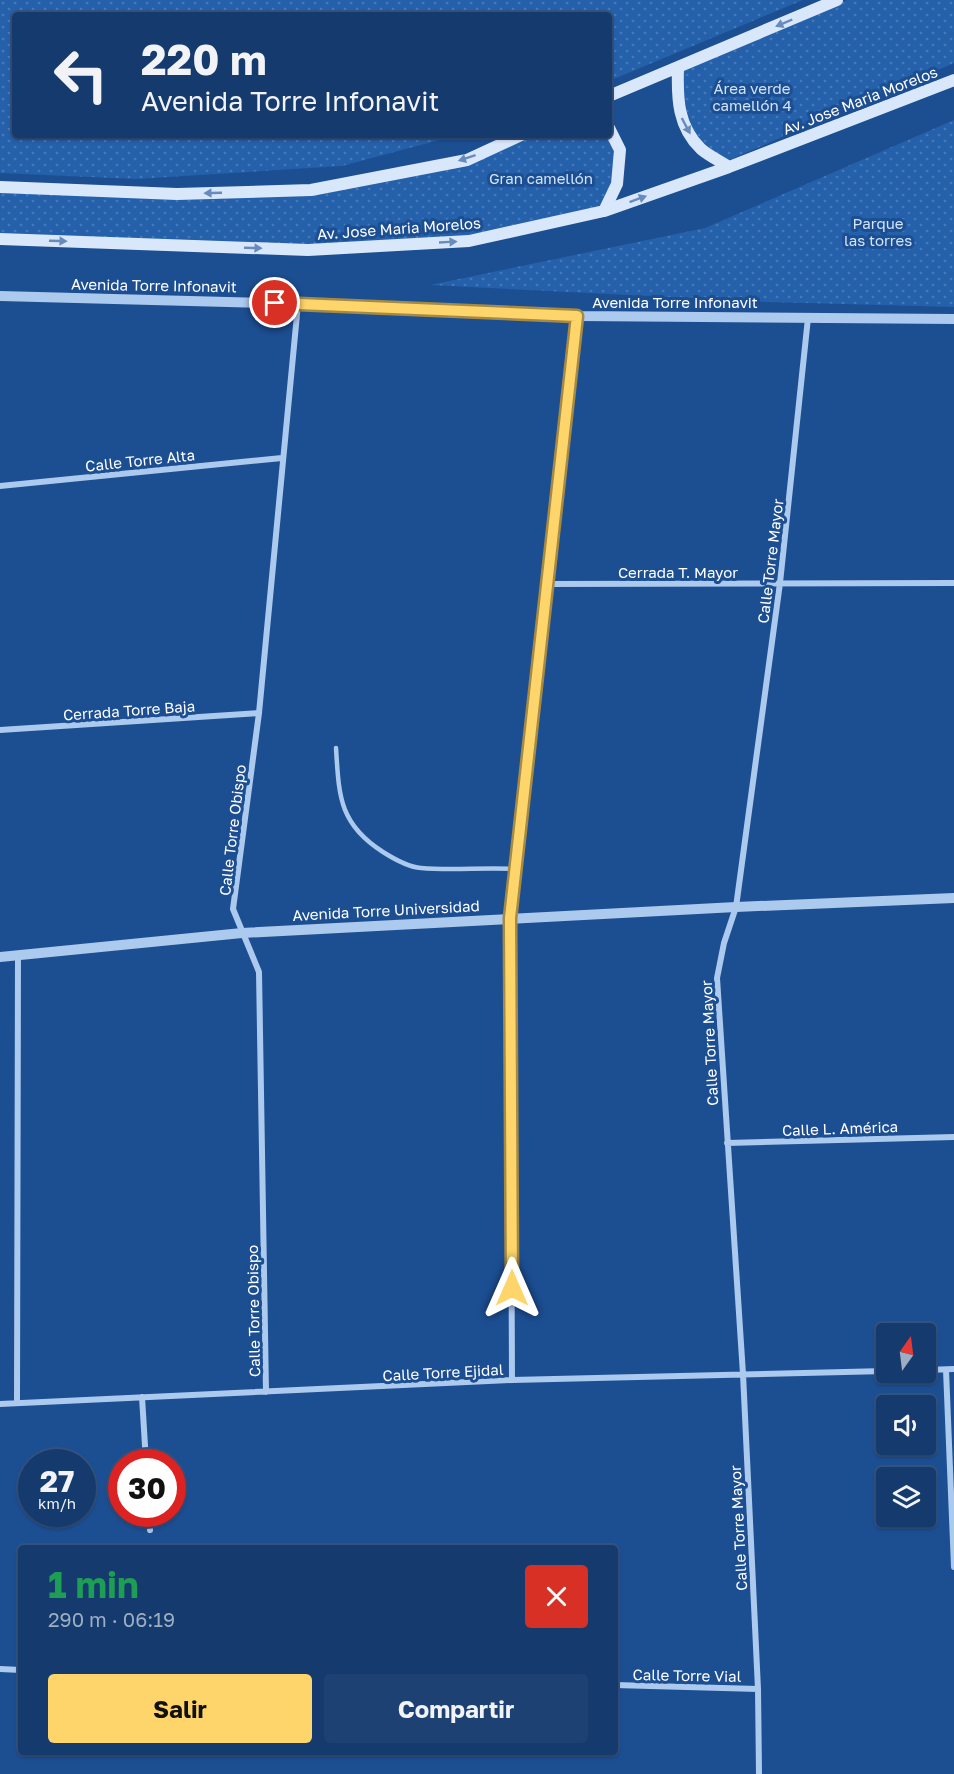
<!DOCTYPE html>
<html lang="es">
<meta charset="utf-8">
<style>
body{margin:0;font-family:"Golos Text",sans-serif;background:#1e4173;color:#f1f3f6;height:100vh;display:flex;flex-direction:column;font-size:22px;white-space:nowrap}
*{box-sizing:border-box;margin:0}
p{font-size:20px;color:#9dadc2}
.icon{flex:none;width:33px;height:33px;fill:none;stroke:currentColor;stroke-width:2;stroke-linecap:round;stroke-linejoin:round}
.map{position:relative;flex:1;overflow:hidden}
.sheet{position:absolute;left:18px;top:1545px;width:600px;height:210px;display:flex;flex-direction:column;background:#153a6e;border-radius:6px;box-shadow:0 2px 4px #0004,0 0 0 2px #345481}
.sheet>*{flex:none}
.top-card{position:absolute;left:12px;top:12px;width:600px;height:126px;border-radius:6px;box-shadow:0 2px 4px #0004,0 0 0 2px #345481;background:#153a6e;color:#f1f3f6;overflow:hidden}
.needle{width:39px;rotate:14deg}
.fabs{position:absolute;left:876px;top:1323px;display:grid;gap:12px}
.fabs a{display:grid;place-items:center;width:60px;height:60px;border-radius:6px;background:#153a6e;box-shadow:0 2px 4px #0004,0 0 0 2px #345481;font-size:30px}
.speed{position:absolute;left:18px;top:1449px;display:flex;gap:12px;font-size:30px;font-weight:700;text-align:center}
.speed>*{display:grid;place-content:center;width:78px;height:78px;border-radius:50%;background:#153a6e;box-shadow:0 2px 4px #0004,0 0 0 2px #345481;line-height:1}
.speed small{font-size:15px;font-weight:400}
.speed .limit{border:9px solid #d22;background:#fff;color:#111}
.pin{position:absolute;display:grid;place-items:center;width:51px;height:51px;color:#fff;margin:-26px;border:3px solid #fff;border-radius:50%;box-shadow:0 2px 6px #0007}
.me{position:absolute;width:66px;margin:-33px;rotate:0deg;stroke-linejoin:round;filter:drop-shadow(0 0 4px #0008)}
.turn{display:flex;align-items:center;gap:21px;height:126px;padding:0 30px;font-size:27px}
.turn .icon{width:78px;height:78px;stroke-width:2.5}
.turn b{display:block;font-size:42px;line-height:51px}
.round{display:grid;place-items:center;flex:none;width:63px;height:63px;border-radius:6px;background:#1e4173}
.summary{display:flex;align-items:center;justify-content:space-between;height:102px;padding:0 30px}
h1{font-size:36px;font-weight:700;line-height:45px;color:#1e9e55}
.cta{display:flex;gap:12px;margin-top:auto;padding:12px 30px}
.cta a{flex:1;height:69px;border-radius:6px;background:#fed56a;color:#111;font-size:24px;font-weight:700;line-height:69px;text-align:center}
.cta a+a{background:#1e4173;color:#f1f3f6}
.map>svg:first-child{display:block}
.park{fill:url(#park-dots)}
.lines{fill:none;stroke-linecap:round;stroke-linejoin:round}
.service{stroke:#acc9ee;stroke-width:4.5}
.minor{stroke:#acc9ee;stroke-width:6}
.tertiary{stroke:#acc9ee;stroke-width:10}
.secondary{stroke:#d9e7fa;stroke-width:12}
.oneway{fill:#688bbc}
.route-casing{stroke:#a58a45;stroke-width:15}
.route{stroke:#fed56a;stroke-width:10}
.labels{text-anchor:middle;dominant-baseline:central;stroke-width:6;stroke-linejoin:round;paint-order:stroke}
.park-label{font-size:15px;fill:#d2e4fa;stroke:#1c4e92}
.street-label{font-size:15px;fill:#fff;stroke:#1c4e92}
</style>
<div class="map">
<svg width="954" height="1774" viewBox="0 0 954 1774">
<defs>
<pattern id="park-dots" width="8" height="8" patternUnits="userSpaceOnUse" patternTransform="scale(1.5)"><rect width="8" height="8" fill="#2560ab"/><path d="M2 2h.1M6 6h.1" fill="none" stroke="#4678b8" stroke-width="1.8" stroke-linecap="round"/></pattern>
</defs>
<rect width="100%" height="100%" fill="#1c4e92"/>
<path class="park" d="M0 0H803L609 81V15H15V135H458L342 166 136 179 0 173Z
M847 0H954V63L729 160C712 152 693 140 686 122 681 109 680 83 678 69L742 45Z
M954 120V307L768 302 430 285 705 228Z
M530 135H608C621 164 614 182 599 208L478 236 303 245 0 235V192L285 195 466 165Z"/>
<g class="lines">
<path class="service" d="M336 748C339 796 339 824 383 852 394 859 408 867 421 868 452 871 484 867 514 869"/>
<path class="minor" d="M0 486 282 458
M546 584 954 583
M0 730 259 713
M727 1143 954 1137
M926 1370 954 1369
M946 1370 954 1567
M512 1380 510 918 577 316
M266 1392 259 972 233 909 259 713 298 304
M142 1397 146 1462
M17 1403 18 955
M0 1404 512 1380 886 1371
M149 1514 150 1530
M0 1669 21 1670
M615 1685 758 1689
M759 1774 758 1689 743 1374 717 978 724 943 736 907 780 583 808 318"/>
<path class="tertiary" d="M0 296 298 304 577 316 954 319
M0 957 242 933 736 907 954 898"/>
<path class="secondary" d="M678 69C677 99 678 127 701 149 709 156 720 161 729 167
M609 96 837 0
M0 187 177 194 311 190 467 160 521 135
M604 211 617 184 620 150 609 128
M0 239 308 250 469 241 604 211 729 167 954 80"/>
</g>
<defs><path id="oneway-solid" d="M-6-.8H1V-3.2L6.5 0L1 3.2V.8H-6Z" transform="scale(1.5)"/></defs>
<g class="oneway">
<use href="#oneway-solid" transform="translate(784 23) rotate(157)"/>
<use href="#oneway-solid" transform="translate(686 126) rotate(62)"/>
<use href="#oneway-solid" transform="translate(467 158) rotate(162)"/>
<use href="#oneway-solid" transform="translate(213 193) rotate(178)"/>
<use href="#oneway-solid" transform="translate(638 199) rotate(-20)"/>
<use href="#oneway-solid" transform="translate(58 241) rotate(2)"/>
<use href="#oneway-solid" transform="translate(448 242) rotate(-3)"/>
<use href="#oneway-solid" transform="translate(253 248) rotate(2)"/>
</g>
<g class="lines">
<defs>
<path id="route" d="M275 303 577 316 510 918 512 1288"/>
</defs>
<use href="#route" class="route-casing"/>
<use href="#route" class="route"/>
</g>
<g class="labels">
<g class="park-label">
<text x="752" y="88">Área verde<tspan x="752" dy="17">camellón 4</tspan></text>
<text x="541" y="178">Gran camellón</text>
<text x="878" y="223">Parque<tspan x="878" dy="17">las torres</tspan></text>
</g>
<g class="street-label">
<text transform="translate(860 100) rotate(-21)">Av. Jose Maria Morelos</text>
<text transform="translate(399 228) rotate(-4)">Av. Jose Maria Morelos</text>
<text transform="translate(154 285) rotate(1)">Avenida Torre Infonavit</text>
<text x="675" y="302">Avenida Torre Infonavit</text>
<text transform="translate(140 460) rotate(-6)">Calle Torre Alta</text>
<text transform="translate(770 561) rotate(-83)">Calle Torre Mayor</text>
<text x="678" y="572">Cerrada T. Mayor</text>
<text transform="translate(129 710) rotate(-4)">Cerrada Torre Baja</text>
<text transform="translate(232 830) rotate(-83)">Calle Torre Obispo</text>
<text transform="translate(386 910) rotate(-3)">Avenida Torre Universidad</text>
<text transform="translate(709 1043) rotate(-93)">Calle Torre Mayor</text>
<text transform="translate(840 1128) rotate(-2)">Calle L. América</text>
<text transform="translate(253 1311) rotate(-91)">Calle Torre Obispo</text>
<text transform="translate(443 1372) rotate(-3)">Calle Torre Ejidal</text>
<text transform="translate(738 1528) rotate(-93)">Calle Torre Mayor</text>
<text transform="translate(687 1675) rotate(1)">Calle Torre Vial</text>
</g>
</g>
</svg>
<div class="fabs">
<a><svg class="needle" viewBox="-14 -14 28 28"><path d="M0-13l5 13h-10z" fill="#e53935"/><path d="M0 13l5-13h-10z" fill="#9dadc2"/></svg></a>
<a><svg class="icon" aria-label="sound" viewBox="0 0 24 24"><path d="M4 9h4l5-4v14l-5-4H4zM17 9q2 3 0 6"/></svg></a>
<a><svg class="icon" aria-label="layers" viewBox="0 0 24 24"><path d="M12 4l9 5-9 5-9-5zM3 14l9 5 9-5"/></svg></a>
</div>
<div class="speed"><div>27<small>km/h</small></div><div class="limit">30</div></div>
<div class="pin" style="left:275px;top:303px;background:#d93025"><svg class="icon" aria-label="arrive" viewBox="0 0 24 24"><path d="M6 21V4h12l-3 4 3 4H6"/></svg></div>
<svg class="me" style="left:512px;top:1288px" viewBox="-20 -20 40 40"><path d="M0-17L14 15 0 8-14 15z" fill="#fed56a" stroke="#fff" stroke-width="4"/></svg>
<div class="top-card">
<div class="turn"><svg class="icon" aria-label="left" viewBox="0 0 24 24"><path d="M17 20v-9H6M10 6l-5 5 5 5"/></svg><div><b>220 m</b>Avenida Torre Infonavit</div></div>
</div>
<section class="sheet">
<div class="summary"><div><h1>1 min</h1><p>290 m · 06:19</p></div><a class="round" style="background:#d93025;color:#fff"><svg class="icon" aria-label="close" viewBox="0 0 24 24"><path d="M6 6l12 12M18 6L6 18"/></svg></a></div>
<div class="cta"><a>Salir</a><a>Compartir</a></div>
</section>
</div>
